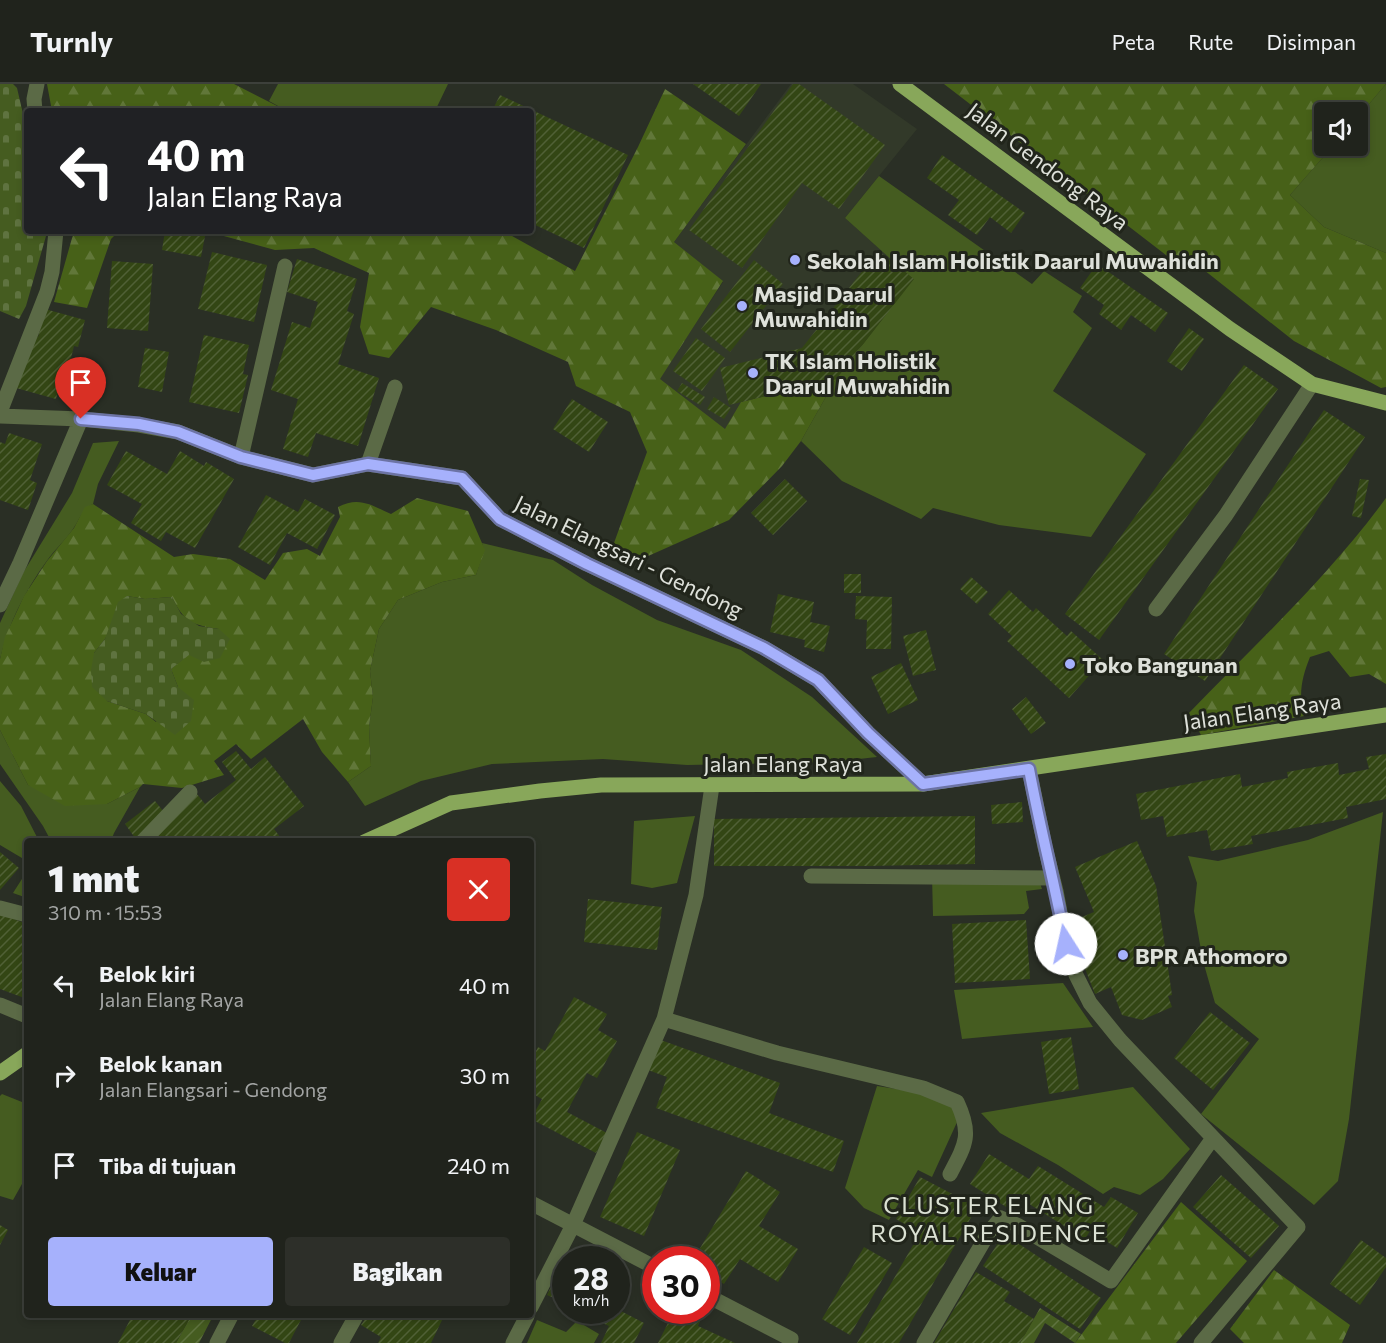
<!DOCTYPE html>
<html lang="id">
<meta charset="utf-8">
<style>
body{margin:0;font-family:Commissioner,sans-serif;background:#2d2f29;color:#f1f3f6;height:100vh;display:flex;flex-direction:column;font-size:22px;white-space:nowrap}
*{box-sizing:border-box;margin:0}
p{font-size:20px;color:#a2a4a3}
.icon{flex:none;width:33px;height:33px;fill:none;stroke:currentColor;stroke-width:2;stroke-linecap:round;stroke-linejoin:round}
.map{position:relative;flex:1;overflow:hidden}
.drawer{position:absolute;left:24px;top:754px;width:510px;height:480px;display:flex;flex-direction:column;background:#20231c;border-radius:6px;box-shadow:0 3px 9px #0003,0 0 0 2px #3d403b}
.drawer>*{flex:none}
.top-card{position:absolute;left:24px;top:24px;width:510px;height:126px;border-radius:6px;box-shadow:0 3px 9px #0003,0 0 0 2px #3d403b;background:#202124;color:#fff;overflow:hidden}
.tools{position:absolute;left:1314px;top:18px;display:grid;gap:12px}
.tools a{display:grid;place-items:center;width:54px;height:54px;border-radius:6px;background:#20231c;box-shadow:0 3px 9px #0003,0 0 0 2px #3d403b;font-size:30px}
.speed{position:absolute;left:552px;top:1162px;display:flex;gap:12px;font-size:30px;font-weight:700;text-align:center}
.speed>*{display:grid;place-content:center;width:78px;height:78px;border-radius:50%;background:#20231c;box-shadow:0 3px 9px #0003,0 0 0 2px #3d403b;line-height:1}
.speed small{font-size:15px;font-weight:400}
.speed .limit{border:9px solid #d22;background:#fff;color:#111}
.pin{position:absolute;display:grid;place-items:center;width:51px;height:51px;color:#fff;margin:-62px -26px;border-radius:50% 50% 50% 0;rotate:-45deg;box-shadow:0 0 6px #0007}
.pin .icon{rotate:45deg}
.me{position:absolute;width:66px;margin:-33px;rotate:350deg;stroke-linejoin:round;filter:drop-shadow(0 0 4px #0008)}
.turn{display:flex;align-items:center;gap:21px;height:126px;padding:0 24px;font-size:27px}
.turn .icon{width:78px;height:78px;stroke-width:2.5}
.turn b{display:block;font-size:42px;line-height:51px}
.round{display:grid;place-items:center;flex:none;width:63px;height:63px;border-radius:6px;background:#2d2f29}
.summary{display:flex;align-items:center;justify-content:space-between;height:102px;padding:0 24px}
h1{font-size:36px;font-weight:800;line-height:45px}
.primary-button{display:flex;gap:12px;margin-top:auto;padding:12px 24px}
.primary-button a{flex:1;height:69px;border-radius:6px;background:#a6b1fc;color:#111;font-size:24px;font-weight:800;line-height:69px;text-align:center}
.primary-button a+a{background:#2d2f29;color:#f1f3f6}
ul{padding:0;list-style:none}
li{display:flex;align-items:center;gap:18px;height:90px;padding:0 24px}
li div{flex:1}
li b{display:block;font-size:22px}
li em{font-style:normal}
header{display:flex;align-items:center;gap:36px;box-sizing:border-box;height:84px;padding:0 30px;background:#20231c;border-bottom:2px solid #3d403b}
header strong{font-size:28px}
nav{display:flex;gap:33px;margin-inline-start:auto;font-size:21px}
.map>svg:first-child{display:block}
.built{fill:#323929}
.grass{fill:#455c20}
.forest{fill:url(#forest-firs);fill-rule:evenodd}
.cemetery{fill:url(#cemetery-stones)}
.garden{fill:url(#garden-furrows)}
.building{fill:url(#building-hatch)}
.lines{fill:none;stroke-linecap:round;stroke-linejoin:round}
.minor{stroke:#5b6a46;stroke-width:15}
.major{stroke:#88a75a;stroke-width:15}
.route-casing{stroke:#6c73a4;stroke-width:15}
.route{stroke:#a6b1fc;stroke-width:10}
.poi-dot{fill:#a6b1fc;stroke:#21251b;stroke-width:2}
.labels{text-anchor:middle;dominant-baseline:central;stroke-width:6;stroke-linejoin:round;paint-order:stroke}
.street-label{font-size:22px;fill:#dee1da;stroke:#21251b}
.poi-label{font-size:22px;font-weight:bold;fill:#dee1da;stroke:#21251b;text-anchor:start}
.neighbourhood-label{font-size:24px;letter-spacing:1.5px;fill:#dce2d4;stroke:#21251b}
</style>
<header>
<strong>Turnly</strong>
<nav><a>Peta</a><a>Rute</a><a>Disimpan</a></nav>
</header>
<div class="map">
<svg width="1386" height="1259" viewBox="0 0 1386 1259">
<defs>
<pattern id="forest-firs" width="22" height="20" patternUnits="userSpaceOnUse" patternTransform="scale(1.5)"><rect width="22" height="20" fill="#476118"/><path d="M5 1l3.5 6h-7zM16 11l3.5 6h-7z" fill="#617739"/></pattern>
<pattern id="cemetery-stones" width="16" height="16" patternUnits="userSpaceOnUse" patternTransform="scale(1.5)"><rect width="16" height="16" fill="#455c20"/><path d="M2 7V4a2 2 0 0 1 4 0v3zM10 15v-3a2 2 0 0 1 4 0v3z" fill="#5f7340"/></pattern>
<pattern id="garden-furrows" width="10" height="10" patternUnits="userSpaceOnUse" patternTransform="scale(1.5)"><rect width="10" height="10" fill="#455c20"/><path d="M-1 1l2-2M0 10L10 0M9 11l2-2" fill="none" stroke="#5f7340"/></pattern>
<pattern id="building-hatch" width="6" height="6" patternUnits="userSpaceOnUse" patternTransform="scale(1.5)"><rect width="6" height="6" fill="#334614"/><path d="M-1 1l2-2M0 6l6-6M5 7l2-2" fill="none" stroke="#506036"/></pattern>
</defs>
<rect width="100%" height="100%" fill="#2a2f25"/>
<path class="built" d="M791 0H853L917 45 845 134 914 195 836 295 725 346 659 295 723 198 674 158Z"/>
<path class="grass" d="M278 0H448L435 27H287L269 17Z
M1386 0V169L1324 143 1290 111 1333 62H1358V33Z
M879 92 1032 200 1044 187 1082 212 1073 228 1092 244 1053 307 1146 370 1091 453 999 441 933 424 921 435 842 397 801 357 836 295 913 195 845 134Z
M119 357 98 400 93 420C82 425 80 435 73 445 65 457 54 466 46 478 25 507 8 540 0 575V539L23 489 72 409 93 359Z
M482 459 553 476 592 501 657 536 741 566 812 613 877 673 831 678 687 681 603 675 492 680 421 697 365 722 348 698 371 682 369 643 373 613 370 587 379 545 398 516 442 498 476 491 484 466Z
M0 646 28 701 107 720 140 703 114 749 111 757H51L43 742 0 680Z
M0 697 21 722 39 757 27 758V777L0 761Z
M1383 728 1349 1035 1338 1097 1314 1121 1201 1030 1259 955 1215 919 1203 877 1194 827 1197 799 1188 772 1218 777 1308 756Z
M695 732 677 799 652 804 631 800 634 737Z
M27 787V814L13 809Z
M932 792 1038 793 1042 805 1026 807 1029 824 1024 830 933 832Z
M1063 899 1093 943 962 955 954 906Z
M877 1002 936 1011 951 1019 958 1036 932 1093 918 1086 889 1136 864 1124 845 1104Z
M1133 1003 1190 1065 1163 1095 1140 1111 1114 1103 1103 1110 1058 1081 1000 1049 981 1029Z
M2 1010 27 1020V1091L13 1116 0 1112V1012Z
M537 1236 566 1248 577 1237 599 1250 594 1259H527Z"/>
<path class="forest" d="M47 0H234L287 27H52Z
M944 0H1386L1358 33V28H1324V62H1333L1290 111 1324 143 1386 169V303L1381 304 1294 257 1204 186 1175 178Z
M665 5 746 60 674 158 723 197 660 295 725 345 741 318 836 295 801 357 782 382 729 436 628 481 610 470 647 368 630 328 576 302 568 278 496 246 431 223 389 274 369 270 360 243 369 189 314 164 275 166 220 151V147H503L575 187 638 63Z
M74 147H119L111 155 87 224 54 218Z
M417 414 468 427 485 466 476 491 442 498 398 516 379 545 370 587 373 613 369 643 371 682 348 698 322 668 303 635 251 675 236 660 214 677 224 691 182 704 143 700 140 703 107 720 65 722 28 701 0 646V575L5 553 24 512 47 477 74 444 85 423 93 420 174 473 193 470 230 475 265 496 283 469 307 465 320 472 340 433 338 423C359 412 371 421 391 430ZM127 512 145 515 172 513C184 538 192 541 219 545L171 585 178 603 156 638 146 630 107 617 94 569 105 555Z
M1386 414V600L1369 590 1350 593 1329 567 1310 573C1302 593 1298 610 1304 632L1201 651 1189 629C1257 559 1329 492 1386 414Z
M1181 1118 1247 1177 1176 1259H1075Z
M1274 1186 1350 1241 1342 1259H1244L1230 1245Z"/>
<path class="cemetery" d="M0 0H13L17 4 27 47V147H46V152L26 222 19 235 0 227Z
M127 512 145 515 172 513 181 530 199 542 219 545 230 555 220 574 204 578 189 571 171 585 178 603 194 616 191 637 175 651 146 630 107 617 92 603 91 586 94 569 105 555 118 518Z"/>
<path class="garden" d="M1040 1224 1081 1250 1075 1259 1045 1239 1034 1259H1020Z
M191 1232H213L199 1259H176Z"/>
<path class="building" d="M693 0H761L739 32Z
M793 0H799L885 61 839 125 802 99 742 184 689 146Z
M500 11 628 71 584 164 531 139V27H492Z
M942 71 1025 129 1011 149 990 133 977 151 948 131 959 116 927 94Z
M165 147H206L201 173 162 166Z
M878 167 914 195 836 295 729 321 720 284 802 264Z
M212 168 267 181 254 238 198 225Z
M297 175 357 195 347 227 354 230 338 280 379 294 358 362 316 349 308 373 283 365 298 315 271 306 292 238 310 244 318 218 287 208Z
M754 176 783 200 730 268 701 245Z
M112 177 153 180 148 247 107 244Z
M1097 180 1168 229 1155 248 1131 231 1121 246 1099 230 1104 221 1080 204Z
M45 225 85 236 78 263 74 262 68 286 64 285 56 315 16 304 34 251 38 253Z
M1189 244 1204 255 1182 287 1167 277Z
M204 251 249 261 243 290 248 291 239 329 189 318Z
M696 254 725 274 702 307 673 287Z
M145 264 169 268 162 308 138 303Z
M1244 281 1278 305 1099 556 1065 530Z
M682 299 705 313 700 321 677 307Z
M714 313 731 324 724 335 707 325Z
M572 315 608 338 589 368 553 345Z
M1324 326 1365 353 1205 597 1164 570Z
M9 349 42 360 30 396 37 399 28 426 0 416V358L5 360Z
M126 367 167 390 180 367 204 382 206 378 234 395 195 464 166 448 161 457 131 439 142 420 107 401Z
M785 395 807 417 773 451 751 429Z
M1360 395 1369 396 1361 434 1352 432Z
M266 411 298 428 305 415 335 431 317 465 287 449 270 481 238 463Z
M844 490H861V509H844Z
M971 493 988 508 977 520 960 505Z
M1009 506 1033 528 1036 524 1067 552 1071 547 1103 576 1069 614 1007 557 1012 552 988 530Z
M778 510 814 518 810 538 830 542 824 568 804 563 805 556 770 548Z
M856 512 892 513 891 565H866L867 536 855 535Z
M926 546 936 586 913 592 903 552Z
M901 579 918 616 888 630 871 593Z
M1026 613 1046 639 1031 650 1012 625Z
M236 667 251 685 265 673 304 722 274 745 284 758H138L125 740 155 717 168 733 197 710 205 720 236 696 222 678Z
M1386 670V715L1346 723 1348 734 1251 752 1253 760 1211 767 1207 746 1167 753 1163 732 1141 736 1136 710 1240 690 1242 703 1288 694 1287 688 1338 679 1339 691 1369 685 1366 673Z
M1022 718 1023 738 992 740 991 721Z
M975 732V780L868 782H714V735Z
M1137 757 1156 802 1172 911 1168 912 1172 923 1142 936 1122 931 1111 903 1095 910 1067 839 1094 828 1075 783Z
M0 768 19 784 0 806Z
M588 815 662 823 657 866 584 858Z
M0 830 27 840V915L0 905Z
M1026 836 1030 895 955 899 952 840Z
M574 913 607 930 598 946 617 957 597 994 587 989 567 1028 607 1049 596 1069 531 1035 542 1015 531 1009V977L538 963 545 967Z
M1210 928 1250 959 1213 1006 1174 974Z
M1071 953 1079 1005 1049 1010 1041 958Z
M658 955 780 999 769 1029 844 1057 833 1088 656 1024 667 993 648 986Z
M637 1048 680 1066 644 1152 600 1133Z
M989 1070 1029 1095 1038 1082 1104 1123 1111 1113 1138 1129 1117 1164 1090 1147 1085 1155 1018 1113 1011 1126 970 1100Z
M746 1087 780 1108 759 1142 798 1165 778 1198 740 1175 724 1200 706 1190V1176H693Z
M1221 1091 1279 1142 1251 1174 1193 1123Z
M920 1093 977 1123 899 1259H857L920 1149 896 1135Z
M0 1141 8 1146 0 1161Z
M1004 1150 1101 1214 1080 1245 983 1182Z
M1361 1156 1386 1174V1183L1360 1221 1330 1200Z
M864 1163 892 1179 850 1251 822 1235Z
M568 1168 585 1176H566V1219L547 1211Z
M976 1188 1010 1208 1004 1217 1034 1235 1020 1259H934Z
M616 1189 631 1196 617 1225 644 1239 634 1259H601L609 1242 581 1229 582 1227H616Z
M674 1227H690L702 1233 698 1242 735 1259H658Z
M132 1232H191L176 1259H118Z
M258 1232H303L289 1259H285L252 1242Z
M367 1232H444L431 1259H378L381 1253 361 1241Z"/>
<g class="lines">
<path class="minor" d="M35 27 34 15 37 0
M0 328 47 208 52 188 56 147
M0 332 81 335 139 341 178 348 241 373 313 391 368 380 462 394 500 435 587 480 764 564 818 596 868 649 923 700
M241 373 285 182
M368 380 395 303
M0 521 20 479 81 335
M1156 525 1226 431 1312 300
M1029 685 1045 763 1056 807 1066 860 1076 891 1090 919 1120 956 1298 1143 1201 1259
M142 758 190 708
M811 792 1053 794
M0 824 27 831
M0 921 27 932
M664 935 696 811 712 702
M531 1119 656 1184
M706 1211 791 1255 790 1259
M531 1223 573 1141 664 935 777 969 923 1004 957 1018C972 1050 966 1060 950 1090
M217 1259 231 1232
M341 1259 356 1232
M513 1259 527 1232
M924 1259 989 1148 1001 1134 1017 1141 1111 1197 1213 1054"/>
<path class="major" d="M900 0 1230 245 1312 300 1386 319
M364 758 451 719 540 707 601 701 923 700 1386 631
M0 989 27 970"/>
</g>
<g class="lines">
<defs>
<path id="route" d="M81 335 139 340 178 348 241 373 313 391 368 380 462 394 500 435 587 480 764 564 818 596 868 649 923 700 1029 685C1040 744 1055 801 1066 860"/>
</defs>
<use href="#route" class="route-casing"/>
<use href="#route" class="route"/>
</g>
<g class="poi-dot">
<circle cx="795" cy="176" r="6"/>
<circle cx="742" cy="222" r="6"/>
<circle cx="753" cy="289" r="6"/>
<circle cx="1070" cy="580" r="6"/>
<circle cx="1123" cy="871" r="6"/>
</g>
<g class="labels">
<g class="street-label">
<text transform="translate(1048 82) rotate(37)">Jalan Gendong Raya</text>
<text transform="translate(629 472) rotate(26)">Jalan Elangsari - Gendong</text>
<text transform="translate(1262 627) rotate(-8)">Jalan Elang Raya</text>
<text x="783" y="679">Jalan Elang Raya</text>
</g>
<g class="poi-label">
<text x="807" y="176">Sekolah Islam Holistik Daarul Muwahidin</text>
<text x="754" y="209">Masjid Daarul<tspan x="754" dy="25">Muwahidin</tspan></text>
<text x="765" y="276">TK Islam Holistik<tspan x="765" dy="25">Daarul Muwahidin</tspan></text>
<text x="1082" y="580">Toko Bangunan</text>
<text x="1135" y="871">BPR Athomoro</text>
</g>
<g class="neighbourhood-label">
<text x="989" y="1120">CLUSTER ELANG<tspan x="989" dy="28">ROYAL RESIDENCE</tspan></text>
</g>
</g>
</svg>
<div class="tools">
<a><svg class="icon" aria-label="sound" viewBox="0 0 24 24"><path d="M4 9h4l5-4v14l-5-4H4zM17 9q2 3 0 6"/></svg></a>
</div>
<div class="speed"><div>28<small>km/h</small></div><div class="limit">30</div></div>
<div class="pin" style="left:81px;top:335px;background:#d93025"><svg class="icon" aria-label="arrive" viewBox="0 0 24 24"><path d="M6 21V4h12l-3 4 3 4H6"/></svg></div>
<svg class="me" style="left:1066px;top:860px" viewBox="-20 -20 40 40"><circle r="19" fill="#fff"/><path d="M0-13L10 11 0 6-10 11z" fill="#a6b1fc"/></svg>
<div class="top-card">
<div class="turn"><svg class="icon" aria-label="left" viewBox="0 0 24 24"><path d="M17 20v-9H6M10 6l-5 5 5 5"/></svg><div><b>40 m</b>Jalan Elang Raya</div></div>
</div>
<section class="drawer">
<div class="summary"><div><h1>1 mnt</h1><p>310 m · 15:53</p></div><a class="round" style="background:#d93025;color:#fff"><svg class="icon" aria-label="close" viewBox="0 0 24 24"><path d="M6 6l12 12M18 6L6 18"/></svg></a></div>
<ul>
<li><svg class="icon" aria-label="left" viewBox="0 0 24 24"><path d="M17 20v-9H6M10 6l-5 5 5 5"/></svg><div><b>Belok kiri</b><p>Jalan Elang Raya</p></div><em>40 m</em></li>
<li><svg class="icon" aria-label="right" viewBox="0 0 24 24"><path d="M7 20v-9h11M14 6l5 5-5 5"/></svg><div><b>Belok kanan</b><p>Jalan Elangsari - Gendong</p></div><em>30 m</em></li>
<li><svg class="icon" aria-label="arrive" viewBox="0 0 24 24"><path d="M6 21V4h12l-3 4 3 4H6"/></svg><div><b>Tiba di tujuan</b></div><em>240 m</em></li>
</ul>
<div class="primary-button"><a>Keluar</a><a>Bagikan</a></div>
</section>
</div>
